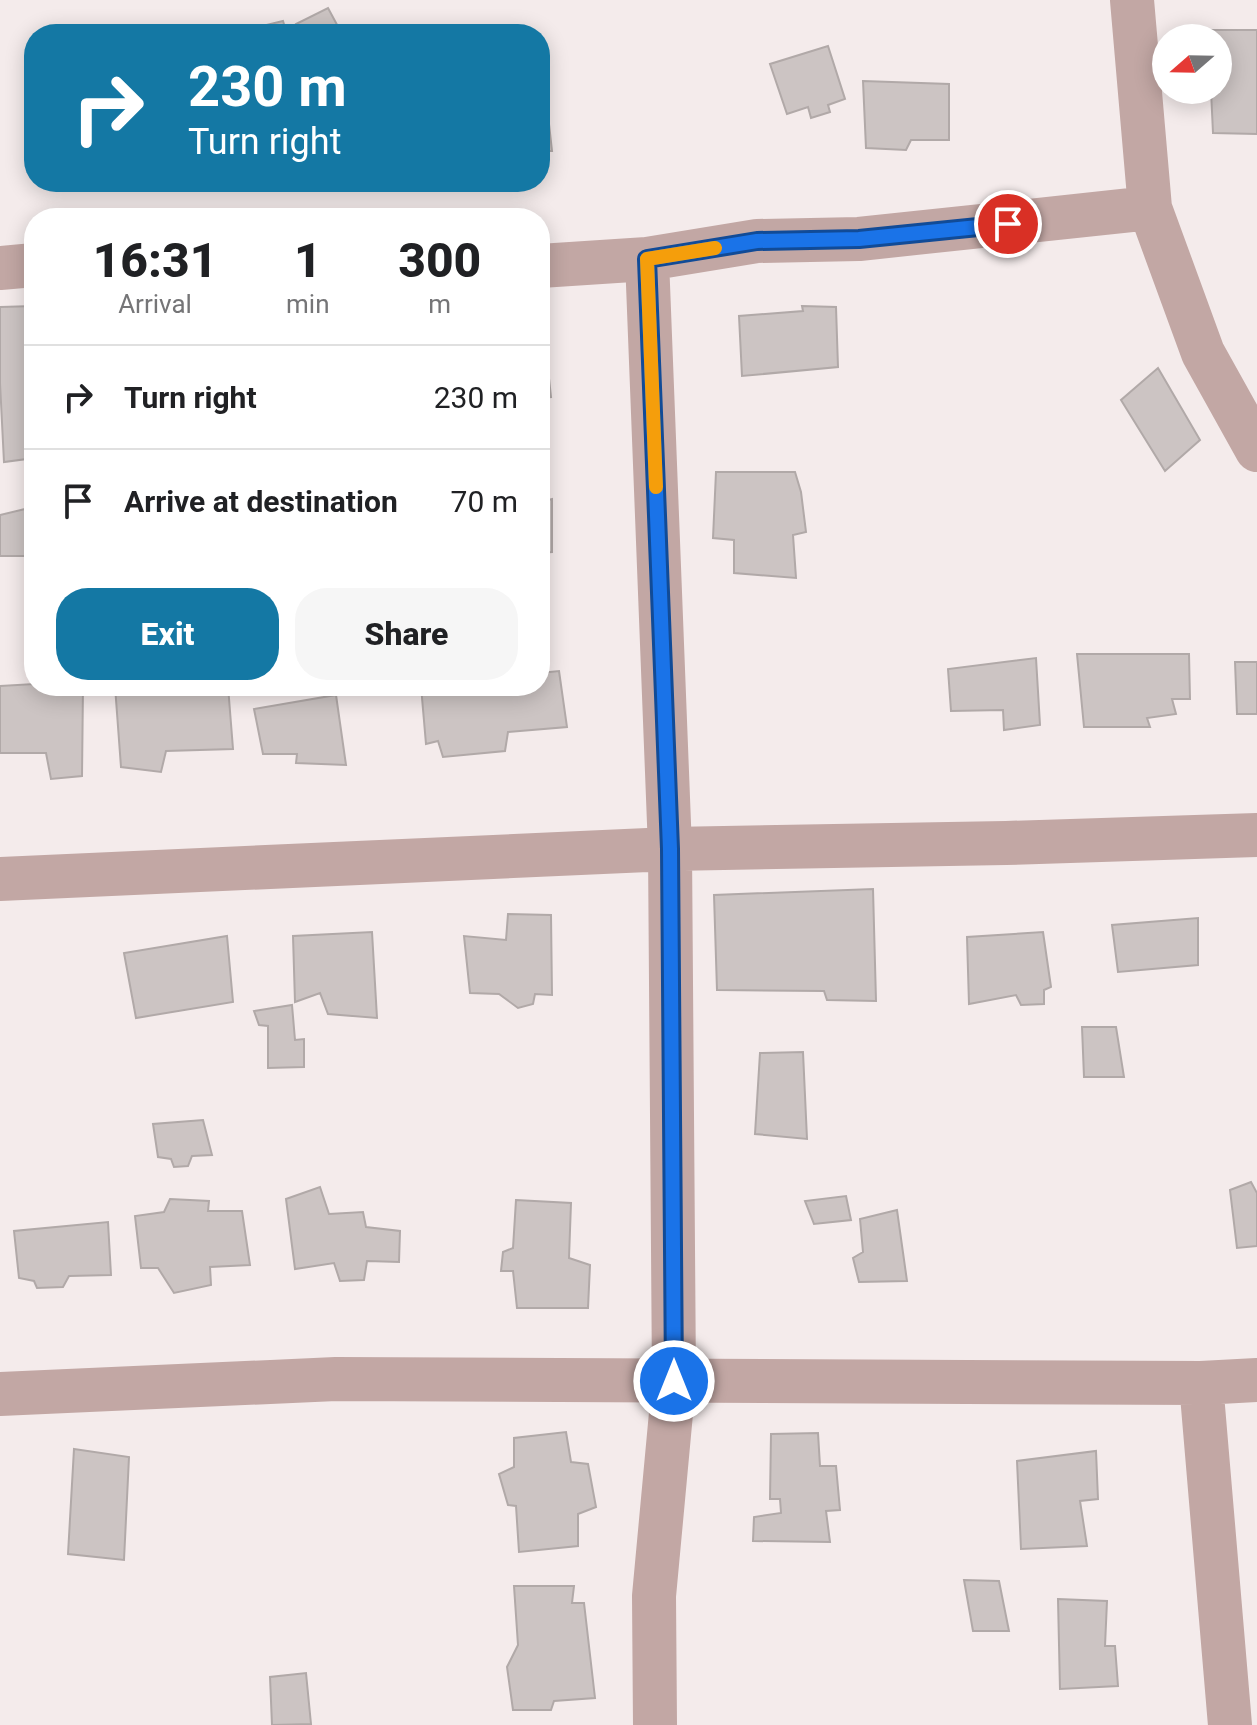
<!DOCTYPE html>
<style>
body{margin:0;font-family:Roboto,sans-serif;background:#f6f6f6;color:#202124;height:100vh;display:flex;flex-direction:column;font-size:30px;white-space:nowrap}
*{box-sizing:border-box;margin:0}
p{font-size:26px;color:#757577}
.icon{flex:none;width:44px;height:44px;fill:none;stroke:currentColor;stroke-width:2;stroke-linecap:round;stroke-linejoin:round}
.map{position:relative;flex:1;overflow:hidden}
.side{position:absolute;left:24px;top:208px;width:526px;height:488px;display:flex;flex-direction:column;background:#fff;border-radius:32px;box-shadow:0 4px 20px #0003}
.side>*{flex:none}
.banner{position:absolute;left:24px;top:24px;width:526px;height:168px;border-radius:32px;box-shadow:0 4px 20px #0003;background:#1478a4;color:#fff;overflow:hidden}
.needle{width:52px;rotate:250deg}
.controls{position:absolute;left:1152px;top:24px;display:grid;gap:16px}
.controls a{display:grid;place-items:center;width:80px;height:80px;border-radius:50%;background:#fff;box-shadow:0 4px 20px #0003;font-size:40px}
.pin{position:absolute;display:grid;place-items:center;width:68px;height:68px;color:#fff;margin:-34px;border:4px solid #fff;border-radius:50%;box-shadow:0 2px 8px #0007}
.me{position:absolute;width:88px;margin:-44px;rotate:0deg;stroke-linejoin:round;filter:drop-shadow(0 0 6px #0008)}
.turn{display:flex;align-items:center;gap:28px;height:168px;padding:0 32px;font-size:36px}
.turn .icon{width:104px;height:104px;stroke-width:2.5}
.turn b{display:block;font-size:56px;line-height:68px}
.eta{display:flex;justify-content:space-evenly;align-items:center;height:136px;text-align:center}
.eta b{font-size:48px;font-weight:800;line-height:56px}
.primary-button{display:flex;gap:16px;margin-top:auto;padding:16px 32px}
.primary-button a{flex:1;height:92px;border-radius:32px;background:#1478a4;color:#fff;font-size:32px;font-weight:800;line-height:92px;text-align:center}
.primary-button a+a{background:#f6f6f6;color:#202124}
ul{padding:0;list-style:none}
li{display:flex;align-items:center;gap:24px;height:104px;padding:0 32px;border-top:2px solid #e0e0e0}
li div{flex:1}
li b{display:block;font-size:30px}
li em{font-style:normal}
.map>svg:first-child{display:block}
.building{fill:#ccc4c3;stroke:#b1a9a8;stroke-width:2}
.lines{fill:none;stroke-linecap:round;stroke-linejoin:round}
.minor{stroke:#c2a7a4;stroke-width:44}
.route-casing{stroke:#114b97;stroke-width:20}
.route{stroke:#1a73e8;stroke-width:14}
.slow{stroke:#f59e0b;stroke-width:14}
</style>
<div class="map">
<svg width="1257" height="1725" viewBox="0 0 1257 1725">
<rect width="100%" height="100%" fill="#f4ebeb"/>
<path class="building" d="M328 8 342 34H300L296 24Z
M283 21 287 34H229Z
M1208 30H1257V134L1213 133 1211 90H1218V38H1208Z
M828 46 845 99 828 105 830 112 811 118 808 107 787 114 770 64Z
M541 70 543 108 540 109V71Z
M863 81 949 84V140H911L906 150 866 148Z
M540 124H549L552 151H540Z
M34 306V458L4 462 0 383V307Z
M802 306 836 307 838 367 742 376 739 316 803 311Z
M540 313H542L551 397 540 398Z
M1158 368 1200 440 1165 471 1121 400Z
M716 472H795L801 492 806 532 793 535 796 578 734 573V540L713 538Z
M552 499V552L540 553V502Z
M25 509 28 518H34V556H0V515Z
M1077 654H1189L1190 699H1172L1176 714 1147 718 1150 727H1084Z
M1036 658 1040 725 1004 730 1003 710 951 711 948 669Z
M1235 662H1257V714H1237Z
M559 671 567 727 508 732 505 751 443 757 438 741 426 744 421 686H540V673Z
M34 684V686H83L82 776 51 779 46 753H0V686Z
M115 686H228L233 749 166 751 161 772 121 767Z
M336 695 346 765 296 763 297 754H263L254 709Z
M873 889 876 1001 827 1000 824 991 717 990 714 895Z
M508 914 551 915 552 995 535 994 533 1004 518 1008 499 994 470 993 464 936 506 940Z
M1198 918V965L1118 972 1112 925Z
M372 932 377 1018 328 1014 320 993 295 1002 293 936Z
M1043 932 1051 987 1044 990V1004L1021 1005 1016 995 969 1004 967 937Z
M227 936 233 1002 136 1018 124 953Z
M292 1005 295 1040 304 1039V1067L268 1068V1026L259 1025 254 1011Z
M1082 1027H1116L1124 1077H1084Z
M803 1052 807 1139 755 1134 760 1053Z
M203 1120 212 1155 192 1156 188 1166 174 1167 171 1159 158 1157 153 1124Z
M1251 1182 1257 1193V1246L1237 1248 1230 1190Z
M320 1187 329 1214 363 1212 366 1227 400 1231 399 1262 367 1261 364 1280 340 1281 334 1263 295 1269 286 1199Z
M846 1196 851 1220 814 1224 805 1201Z
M170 1199 209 1201 208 1211H242L250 1265 210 1267 211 1285 174 1293 158 1268H141L135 1216 164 1212Z
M516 1200 571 1203 569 1258 590 1265 588 1308H517L513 1271H501L503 1252 513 1248Z
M897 1210 907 1281 859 1282 853 1258 863 1252 860 1219Z
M108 1222 111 1275 69 1276 63 1287 37 1288 34 1281 19 1278 14 1231Z
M566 1432 571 1462 588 1464 596 1507 578 1514V1546L519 1552 516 1506 508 1505 499 1474 514 1467V1438Z
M818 1433 820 1466H836L840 1510 826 1511 830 1542 753 1541 754 1517 781 1513 780 1499H770L771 1434Z
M74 1449 129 1457 124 1560 68 1554Z
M1096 1451 1098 1499 1080 1501 1087 1546 1021 1549 1017 1461Z
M964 1580 999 1581 1009 1631H973Z
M514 1586H574L572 1603H584L595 1698 554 1701 551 1710H513L507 1667 518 1645Z
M1058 1599 1107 1601 1105 1646H1115L1118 1686 1060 1689Z
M306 1673 311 1724 272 1725 270 1677Z"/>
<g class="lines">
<path class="minor" d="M1132 0 1150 208
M647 259 670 849 674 1381 654 1596 655 1725
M540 266 647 259 757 241 859 239 1150 208 1203 353 1257 450
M0 268 34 265
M0 879 670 849 1006 843 1257 835
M1201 1383 1230 1725
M0 1394 336 1379 1201 1383 1257 1380"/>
</g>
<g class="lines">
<defs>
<path id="route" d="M674 1381 670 849 647 259 757 241 859 239 1008 224"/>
</defs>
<use href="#route" class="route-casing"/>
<use href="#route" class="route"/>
<path class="slow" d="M656 487 647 259 715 248"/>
</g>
</svg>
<div class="controls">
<a><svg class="needle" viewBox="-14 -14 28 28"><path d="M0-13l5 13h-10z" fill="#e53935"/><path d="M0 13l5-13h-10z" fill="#757577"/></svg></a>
</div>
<div class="pin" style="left:1008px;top:224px;background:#d93025"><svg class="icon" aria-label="arrive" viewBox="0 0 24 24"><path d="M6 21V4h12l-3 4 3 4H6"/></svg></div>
<svg class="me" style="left:674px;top:1381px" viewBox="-20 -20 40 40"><circle r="17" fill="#1a73e8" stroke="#fff" stroke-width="3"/><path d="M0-11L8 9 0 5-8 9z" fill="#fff"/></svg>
<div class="banner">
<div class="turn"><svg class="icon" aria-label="right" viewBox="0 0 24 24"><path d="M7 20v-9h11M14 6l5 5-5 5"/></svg><div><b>230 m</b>Turn right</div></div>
</div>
<section class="side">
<div class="eta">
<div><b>16:31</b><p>Arrival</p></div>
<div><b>1</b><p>min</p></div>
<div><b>300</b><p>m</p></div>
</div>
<ul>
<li><svg class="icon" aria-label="right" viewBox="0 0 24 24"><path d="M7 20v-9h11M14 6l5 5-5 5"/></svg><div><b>Turn right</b></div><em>230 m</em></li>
<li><svg class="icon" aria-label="arrive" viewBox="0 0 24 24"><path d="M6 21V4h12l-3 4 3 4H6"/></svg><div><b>Arrive at destination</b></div><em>70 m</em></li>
</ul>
<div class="primary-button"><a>Exit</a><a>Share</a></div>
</section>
</div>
